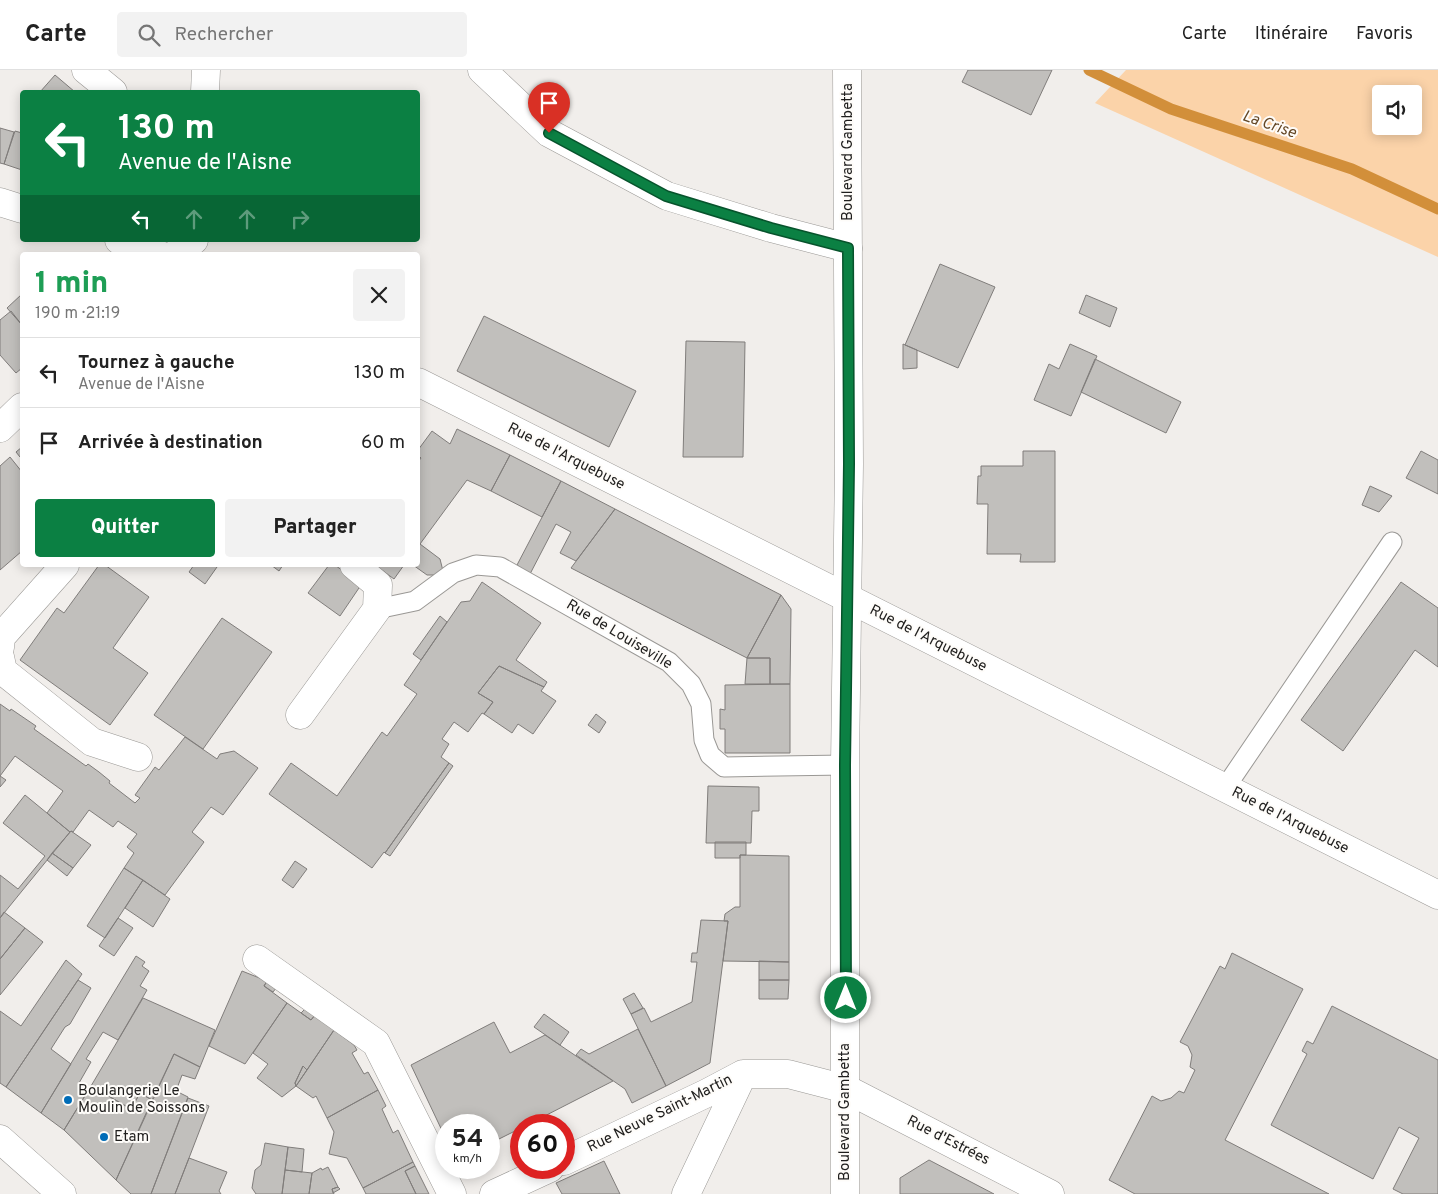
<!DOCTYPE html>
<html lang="fr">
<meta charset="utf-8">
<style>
body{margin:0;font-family:Overpass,sans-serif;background:#f2f2f2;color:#222;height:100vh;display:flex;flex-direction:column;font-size:19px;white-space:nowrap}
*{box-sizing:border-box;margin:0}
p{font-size:16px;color:#767676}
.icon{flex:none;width:28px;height:28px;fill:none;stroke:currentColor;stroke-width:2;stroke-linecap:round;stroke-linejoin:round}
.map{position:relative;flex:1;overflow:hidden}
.side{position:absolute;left:20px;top:182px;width:400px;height:315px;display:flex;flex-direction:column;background:#fff;border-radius:5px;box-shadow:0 2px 12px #0003}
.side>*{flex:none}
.hud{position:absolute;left:20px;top:20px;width:400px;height:152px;border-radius:5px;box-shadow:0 2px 12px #0003;background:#0b8043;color:#fff;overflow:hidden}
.buttons{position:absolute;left:1372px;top:15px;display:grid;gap:10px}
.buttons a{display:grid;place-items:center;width:50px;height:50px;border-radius:5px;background:#fff;box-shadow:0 2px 12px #0003;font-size:25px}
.speed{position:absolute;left:435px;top:1044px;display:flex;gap:10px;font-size:25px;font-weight:700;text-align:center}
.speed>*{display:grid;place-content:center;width:65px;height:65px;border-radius:50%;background:#fff;box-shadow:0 2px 12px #0003;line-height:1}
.speed small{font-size:12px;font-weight:400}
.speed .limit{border:8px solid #d22;background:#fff;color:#111}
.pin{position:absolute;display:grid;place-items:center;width:42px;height:42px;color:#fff;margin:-51px -21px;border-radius:50% 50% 50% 0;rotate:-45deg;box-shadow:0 0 5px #0007}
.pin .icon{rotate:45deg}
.me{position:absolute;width:55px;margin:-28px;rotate:0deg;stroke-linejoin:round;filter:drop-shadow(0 0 4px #0008)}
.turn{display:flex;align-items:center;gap:18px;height:105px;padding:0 15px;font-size:22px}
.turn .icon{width:65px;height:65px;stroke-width:2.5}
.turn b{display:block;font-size:35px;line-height:42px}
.lanes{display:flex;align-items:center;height:48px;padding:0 15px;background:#0003;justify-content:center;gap:25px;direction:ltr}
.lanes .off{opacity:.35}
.round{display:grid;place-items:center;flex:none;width:52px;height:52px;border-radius:5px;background:#f2f2f2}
.headline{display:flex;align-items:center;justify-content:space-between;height:85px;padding:0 15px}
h1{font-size:30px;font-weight:800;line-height:38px;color:#1e9e55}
.button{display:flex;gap:10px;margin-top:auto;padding:10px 15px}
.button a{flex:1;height:58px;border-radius:5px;background:#0b8043;color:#fff;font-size:20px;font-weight:800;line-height:58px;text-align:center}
.button a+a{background:#f2f2f2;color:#222}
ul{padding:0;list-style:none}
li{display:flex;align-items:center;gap:15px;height:70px;padding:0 15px;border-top:1px solid #e0e0e0}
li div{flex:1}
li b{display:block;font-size:19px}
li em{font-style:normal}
header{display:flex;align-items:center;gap:30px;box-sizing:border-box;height:70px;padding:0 25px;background:#fff;border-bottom:1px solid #e0e0e0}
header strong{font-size:24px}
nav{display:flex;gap:28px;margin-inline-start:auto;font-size:18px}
.search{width:350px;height:45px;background:#f2f2f2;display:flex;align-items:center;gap:12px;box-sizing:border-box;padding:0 18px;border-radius:5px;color:#767676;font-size:19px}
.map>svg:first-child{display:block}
.green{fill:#fbd3a9;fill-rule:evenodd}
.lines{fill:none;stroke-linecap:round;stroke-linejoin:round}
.stream{stroke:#d28f3a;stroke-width:11}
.building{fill:#c1bfbc;stroke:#807d7b}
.service-casing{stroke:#9a9895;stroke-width:21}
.minor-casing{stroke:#9a9895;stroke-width:29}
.secondary-casing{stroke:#9a9895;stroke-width:29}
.primary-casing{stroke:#9a9895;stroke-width:29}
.service{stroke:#fff;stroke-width:19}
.minor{stroke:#fff;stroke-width:28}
.secondary{stroke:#fff;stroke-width:28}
.primary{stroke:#fff;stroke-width:28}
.route-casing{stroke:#07532c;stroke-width:12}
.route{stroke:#0b8043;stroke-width:9}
.poi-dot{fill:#006cb7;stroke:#fefcf9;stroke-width:2}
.labels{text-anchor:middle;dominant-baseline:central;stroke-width:4;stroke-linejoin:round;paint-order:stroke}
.street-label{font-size:15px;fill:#1f1e1d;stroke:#fefcf9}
.poi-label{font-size:15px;fill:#1f1e1d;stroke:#fefcf9;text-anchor:start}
.water-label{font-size:16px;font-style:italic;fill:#644725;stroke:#fefcf9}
</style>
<header>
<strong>Carte</strong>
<div class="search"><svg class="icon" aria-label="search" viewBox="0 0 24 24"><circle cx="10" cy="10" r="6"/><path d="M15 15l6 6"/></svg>Rechercher</div>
<nav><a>Carte</a><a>Itinéraire</a><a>Favoris</a></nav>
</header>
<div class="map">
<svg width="1438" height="1124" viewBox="0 0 1438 1124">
<rect width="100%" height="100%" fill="#f1eeeb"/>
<path class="green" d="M1126 0H1438V187L1095 33ZM1381 24H1414V56H1381Z"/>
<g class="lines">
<path class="stream" d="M1089 0 1171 39 1352 99 1438 139"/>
</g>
<path class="building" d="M968 0H1052L1031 45 962 12Z
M55 5 75 22H40Z
M0 58 14 62 4 94 0 93Z
M15 61 22 63V100L4 94Z
M940 194 995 217 958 298 905 275Z
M22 224V255L7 238Z
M1086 225 1117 238 1110 257 1079 243Z
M11 241 22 255V298L16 303 0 285V250Z
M484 246 636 321 609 377 457 301Z
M686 271 745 272 743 387H683Z
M903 274 917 280V298L903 299Z
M1070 274 1097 286 1071 346 1034 330 1049 294 1059 299Z
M1095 289 1181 332 1166 363 1081 322Z
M457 359 510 385 491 421 467 410 420 474 440 489 444 505H427L413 495H418V392L421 388 418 385V380L432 361 450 374Z
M22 377V385L20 387 16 382Z
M1023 381H1055V492H1020L1021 484H987L988 434H977L978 406H981V396H1023Z
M1421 381 1438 390V424L1406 408Z
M510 385 561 411 542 447 491 421Z
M10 387 22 402V481L0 500V396Z
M561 411 615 439 576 491 560 483 571 462 556 454 530 504 517 495Z
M1370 416 1392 426 1379 442 1362 435Z
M615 439 781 525 747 588 571 498Z
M99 495H105L149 527 113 578 148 603 110 655 20 590 57 538 64 543Z
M194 495H214L217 497 205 514 189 502Z
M271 495H283L279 501Z
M329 495H335L361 515 340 546 308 523Z
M375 495H404L394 509Z
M482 512 541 553 516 590 547 612 544 617 499 596 478 623 493 632 484 644 482 643 468 662 454 652 442 669 449 674 441 687 449 693 385 783 384 782 372 798 269 724 291 693 337 726 382 662 387 666 417 624 404 615 461 532 470 531Z
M1401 512 1438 538V597L1415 580 1343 681 1301 650Z
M781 525 791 539 790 614H770V588H747Z
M440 546 447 552 421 590 413 584Z
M222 548 272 582 203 679 154 645Z
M747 588H770V614H745Z
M499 596 544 617 541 621 556 631 533 664 518 654 512 663 484 644 493 632 478 623Z
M790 614V683H725V659H720V639L725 640V615Z
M0 634 10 641 11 639 36 656 34 659 86 696 88 694 99 702 110 711 109 713 135 733 140 728 135 725 155 697 159 700 185 667 217 689 220 684 234 681 258 698 223 745 211 737 192 762 204 772 165 825 124 798 134 783 127 777 137 764 118 751 113 757 89 740 73 762 71 761 70 762 47 743 63 721 15 686 0 706Z
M596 644 606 652 599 663 588 655Z
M449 693 453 696 390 786 385 783Z
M0 706 6 710 0 717Z
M708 716 759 717V741H752L751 773H706Z
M25 725 70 762 0 848V805L18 819 45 786 3 753Z
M71 761 91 775 73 798 52 783Z
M715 772H746V785H740V788H715Z
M52 783 73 798 67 806 47 790Z
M740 785 789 786V892L723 891 728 851H724L725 844 735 837H740Z
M295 791 307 799 293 818 282 810Z
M124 798 143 810 105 868 87 856Z
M143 810 170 829 153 857 125 838Z
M4 842 25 858 0 889V848Z
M118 848 133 858 114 886 99 876Z
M701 850 728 851 710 993 666 1016 631 944 644 938 651 952 692 932 697 892H691L692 883H697Z
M25 858 43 872 0 925V889Z
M1232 883 1303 919 1225 1070 1329 1124H1135L1109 1110 1152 1026 1161 1031 1171 1028 1179 1021 1184 1023 1195 1000 1190 997 1192 985 1188 976 1180 972 1220 896 1225 899Z
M136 886 145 892 142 896 149 901 140 916 147 920 118 970 103 962 86 989 91 992 79 1013 89 1019 64 1060 41 1043Z
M66 890 82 904 6 1017 0 1013V941L21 956Z
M759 891 789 892V910H759Z
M242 901 267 911 264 916 287 933 245 994 209 976Z
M78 910 91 918 70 954 65 957 51 979 71 994 41 1043 6 1017Z
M759 910H789L788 929H759Z
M267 911 277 917 273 922 264 916Z
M634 923 643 938 631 944 623 929Z
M143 928 215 960 200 997 174 984 152 1030 140 1023 131 1039 91 1016Z
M287 933 311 950 315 945 334 960 307 1000 303 996 295 1013 296 1016 282 1027 257 1008 268 994 253 983Z
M1332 936 1438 990V1124H1403L1393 1119 1419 1068 1399 1057 1373 1109 1271 1055 1307 984 1302 981 1307 971 1313 974Z
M306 938 315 945 311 950 301 943Z
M544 944 569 962 560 975 534 957Z
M494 952 510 983 545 965 613 1011 527 1055H521V1058L489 1074V1055H446V1069L411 995Z
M638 959 666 1016 632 1033 625 1019 576 985 581 979 589 984Z
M334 960 354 975 357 980 352 983 364 1004 368 1002 378 1020 327 1048 316 1026 313 1028 296 1016Z
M174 984 200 997 195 1009 182 1005 176 1021 188 1027 151 1124H131L116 1110Z
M303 996 307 1000 296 1016 295 1013Z
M91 1016 131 1039 140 1023 152 1030 116 1110 64 1060Z
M378 1020 386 1036 382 1039 393 1063 398 1060 413 1092 363 1118 347 1088 329 1084 334 1062 327 1048Z
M188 1028 209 1036 189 1088 175 1124H151Z
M265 1073 288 1077 282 1124H256L252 1118 255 1100 261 1095Z
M288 1077 304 1079 302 1102 285 1100Z
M189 1088 227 1102 219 1121 221 1124H175Z
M929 1090 994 1124H900V1108Z
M604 1091 620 1124H562L556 1113Z
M413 1092 415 1096 405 1101 416 1124H366L363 1118Z
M415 1096 429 1124H416L405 1101Z
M328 1097 338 1117 332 1119 334 1124H309L312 1103 321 1098 322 1100Z
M285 1100 312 1103 309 1124H282Z
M338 1117 340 1119 333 1123 332 1119Z"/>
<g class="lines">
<defs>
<path id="service" d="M377 539 415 531 453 503 476 495 500 497 669 592 691 614 701 634 704 670 710 685 724 697 845 695
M1225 718 1392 472"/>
<path id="minor" d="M86 0 113 22
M205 22 206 0
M0 132 22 139
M119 170 160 185
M174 185 194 170
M418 312 1438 825
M0 358 22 337
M0 577 1 567 65 495
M0 587 3 601 92 672 138 687
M300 645 377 539 378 515 354 495
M257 889 376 973 452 1124
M0 1069 62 1124
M564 1091 707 1023 743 1004H788L846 1019 1050 1124
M494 1124 550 1098
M686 1124 743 1004"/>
<path id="secondary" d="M482 0 549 63 667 126 771 158 848 178"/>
<path id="primary" d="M845 1124V695L849 394 847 0"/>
</defs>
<use href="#service" class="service-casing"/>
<use href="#minor" class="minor-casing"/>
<use href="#secondary" class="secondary-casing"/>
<use href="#primary" class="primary-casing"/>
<use href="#service" class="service"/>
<use href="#minor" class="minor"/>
<use href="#secondary" class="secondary"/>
<use href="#primary" class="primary"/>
</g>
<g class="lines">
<defs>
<path id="route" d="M549 63 666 126 771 158 848 178 849 394 845 695 846 928"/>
</defs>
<use href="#route" class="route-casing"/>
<use href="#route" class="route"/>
</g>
<g class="poi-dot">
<circle cx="68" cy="1030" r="5"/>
<circle cx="104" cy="1067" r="5"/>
</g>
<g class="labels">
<g class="street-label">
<text transform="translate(848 82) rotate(-90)">Boulevard Gambetta</text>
<text transform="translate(566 387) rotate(27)">Rue de l'Arquebuse</text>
<text transform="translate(619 565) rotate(31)">Rue de Louiseville</text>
<text transform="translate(928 569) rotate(27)">Rue de l'Arquebuse</text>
<text transform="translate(1290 751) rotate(27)">Rue de l'Arquebuse</text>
<text transform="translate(845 1042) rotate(-90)">Boulevard Gambetta</text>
<text transform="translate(660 1044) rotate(-26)">Rue Neuve Saint-Martin</text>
<text transform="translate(948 1071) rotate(27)">Rue d'Estrées</text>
</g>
<g class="poi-label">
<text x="78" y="1021">Boulangerie Le<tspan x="78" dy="17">Moulin de Soissons</tspan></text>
<text x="114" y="1067">Etam</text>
</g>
<g class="water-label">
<text transform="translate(1269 55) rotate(19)">La Crise</text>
</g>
</g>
</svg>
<div class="buttons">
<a><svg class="icon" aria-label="sound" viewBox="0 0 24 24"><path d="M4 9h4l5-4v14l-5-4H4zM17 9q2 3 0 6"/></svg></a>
</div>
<div class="speed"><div>54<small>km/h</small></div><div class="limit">60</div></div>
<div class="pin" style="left:549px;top:63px;background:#d93025"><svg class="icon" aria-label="arrive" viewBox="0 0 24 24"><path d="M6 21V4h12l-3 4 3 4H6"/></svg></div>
<svg class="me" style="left:846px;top:928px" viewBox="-20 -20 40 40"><circle r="17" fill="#0b8043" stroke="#fff" stroke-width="3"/><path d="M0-11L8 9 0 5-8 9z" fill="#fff"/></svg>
<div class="hud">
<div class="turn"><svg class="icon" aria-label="left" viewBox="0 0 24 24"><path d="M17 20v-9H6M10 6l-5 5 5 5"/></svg><div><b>130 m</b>Avenue de l'Aisne</div></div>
<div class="lanes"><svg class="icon" aria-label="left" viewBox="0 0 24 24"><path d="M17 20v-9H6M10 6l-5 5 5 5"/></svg><svg class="icon off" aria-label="ahead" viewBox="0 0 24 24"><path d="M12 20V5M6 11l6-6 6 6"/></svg><svg class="icon off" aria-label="ahead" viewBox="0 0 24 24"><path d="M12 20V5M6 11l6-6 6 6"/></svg><svg class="icon off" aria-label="right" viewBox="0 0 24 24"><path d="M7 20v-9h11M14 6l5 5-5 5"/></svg></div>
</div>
<section class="side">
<div class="headline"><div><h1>1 min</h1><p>190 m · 21:19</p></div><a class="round"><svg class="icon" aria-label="close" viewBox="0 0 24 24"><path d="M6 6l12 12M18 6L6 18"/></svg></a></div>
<ul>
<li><svg class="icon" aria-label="left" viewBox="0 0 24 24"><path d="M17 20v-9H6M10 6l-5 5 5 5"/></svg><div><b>Tournez à gauche</b><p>Avenue de l'Aisne</p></div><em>130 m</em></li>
<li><svg class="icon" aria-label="arrive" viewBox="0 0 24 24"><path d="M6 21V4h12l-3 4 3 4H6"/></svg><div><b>Arrivée à destination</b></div><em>60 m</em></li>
</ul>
<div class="button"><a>Quitter</a><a>Partager</a></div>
</section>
</div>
